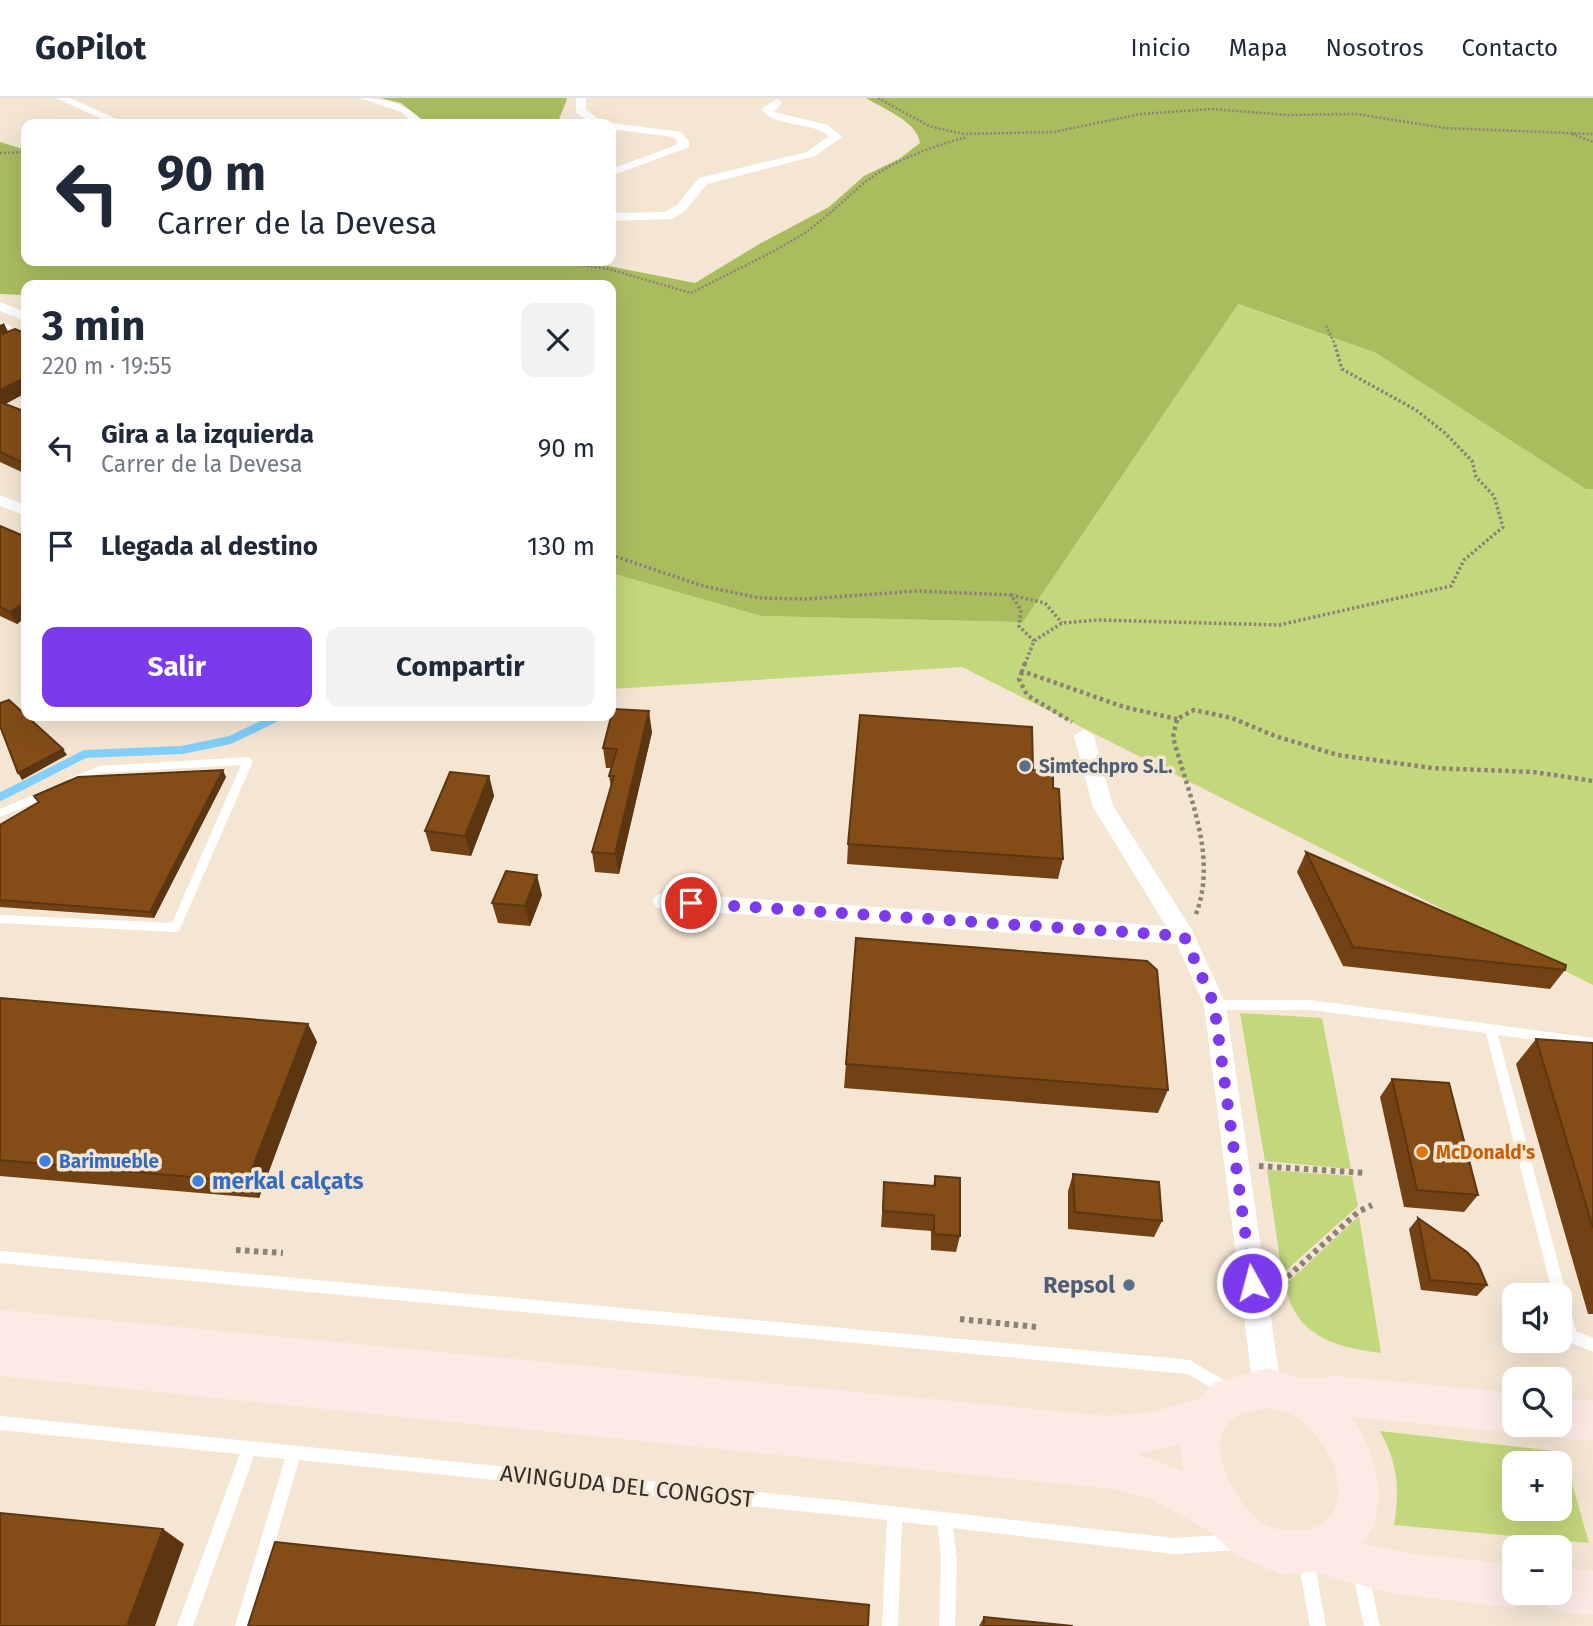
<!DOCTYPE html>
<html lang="es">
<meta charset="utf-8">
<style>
body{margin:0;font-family:"Fira Sans",sans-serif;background:#f2f2f3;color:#1f2937;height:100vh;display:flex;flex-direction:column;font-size:26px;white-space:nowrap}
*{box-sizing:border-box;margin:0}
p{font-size:23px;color:#747a83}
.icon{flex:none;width:38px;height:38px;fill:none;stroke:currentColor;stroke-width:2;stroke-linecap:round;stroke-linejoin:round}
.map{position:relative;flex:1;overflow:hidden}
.drawer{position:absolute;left:21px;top:182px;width:595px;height:441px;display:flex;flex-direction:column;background:#fff;border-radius:14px;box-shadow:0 7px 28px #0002}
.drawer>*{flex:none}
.top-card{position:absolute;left:21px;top:21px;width:595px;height:147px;border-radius:14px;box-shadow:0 7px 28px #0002;background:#fff;color:#1f2937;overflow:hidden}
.buttons{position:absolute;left:1502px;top:1185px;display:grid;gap:14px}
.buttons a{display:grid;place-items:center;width:70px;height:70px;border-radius:14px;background:#fff;box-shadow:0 7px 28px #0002;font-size:35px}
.pin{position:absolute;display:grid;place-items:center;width:60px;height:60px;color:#fff;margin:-30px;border:4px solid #fff;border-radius:50%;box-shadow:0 2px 7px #0007}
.me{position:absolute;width:77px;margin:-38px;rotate:353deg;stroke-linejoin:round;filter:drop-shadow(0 0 5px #0008)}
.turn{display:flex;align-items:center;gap:24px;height:147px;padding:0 21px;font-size:32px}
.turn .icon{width:91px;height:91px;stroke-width:2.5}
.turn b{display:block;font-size:49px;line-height:60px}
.round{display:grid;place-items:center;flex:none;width:74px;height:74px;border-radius:14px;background:#f2f2f3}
.headline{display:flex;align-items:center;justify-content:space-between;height:119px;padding:0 21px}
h1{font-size:42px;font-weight:700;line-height:52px}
.primary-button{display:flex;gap:14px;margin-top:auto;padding:14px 21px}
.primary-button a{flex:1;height:80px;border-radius:14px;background:#7c3aed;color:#fff;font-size:28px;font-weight:700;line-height:80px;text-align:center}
.primary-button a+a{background:#f2f2f3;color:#1f2937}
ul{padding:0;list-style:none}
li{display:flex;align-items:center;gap:21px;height:98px;padding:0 21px}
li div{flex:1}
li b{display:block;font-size:26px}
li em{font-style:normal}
header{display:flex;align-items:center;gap:42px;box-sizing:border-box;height:98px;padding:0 35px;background:#fff;border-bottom:2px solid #e0e1e3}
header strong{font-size:33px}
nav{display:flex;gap:38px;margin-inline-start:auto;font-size:24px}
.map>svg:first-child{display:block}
.green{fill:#c3d77c;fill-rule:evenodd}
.forest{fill:#a9bd5f}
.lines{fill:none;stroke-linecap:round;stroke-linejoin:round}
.stream{stroke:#81cffa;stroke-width:8}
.path-far3{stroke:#8c8276;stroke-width:2.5;stroke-dasharray:2 2;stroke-linecap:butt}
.path-far2{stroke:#8c8276;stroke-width:3.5;stroke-dasharray:2.5 2.5;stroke-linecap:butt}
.path-far1{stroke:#8c8276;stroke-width:4.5;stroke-dasharray:3.5 3.5;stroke-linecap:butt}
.path{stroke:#8c8276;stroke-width:6;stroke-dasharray:4.5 4.5;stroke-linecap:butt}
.service{fill:#fff;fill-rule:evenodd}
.minor{fill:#fff;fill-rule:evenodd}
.secondary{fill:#fdeae5;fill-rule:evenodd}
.wall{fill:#724215}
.shaded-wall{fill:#5c3611}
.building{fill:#844d18;stroke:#5c3611;stroke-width:2}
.route{stroke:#7c3aed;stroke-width:12;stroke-dasharray:0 21.6}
.service-dot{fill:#5c6f8a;stroke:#f5e6d4;stroke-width:2.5}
.food-dot{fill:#e8710a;stroke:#f5e6d4;stroke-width:2.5}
.shop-dot{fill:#3f7fe0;stroke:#f5e6d4;stroke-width:2.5}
.labels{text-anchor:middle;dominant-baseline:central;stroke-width:7;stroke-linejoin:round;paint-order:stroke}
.service-label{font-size:19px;font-weight:bold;fill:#4e5e75;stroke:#f5e6d4;text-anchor:start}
.food-label{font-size:19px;font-weight:bold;fill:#c56008;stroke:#f5e6d4;text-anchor:start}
.shop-label{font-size:19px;font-weight:bold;fill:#366cbe;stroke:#f5e6d4;text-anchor:start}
.near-shop-label{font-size:23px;font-weight:bold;fill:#366cbe;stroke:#f5e6d4;text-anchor:start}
.near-service-label{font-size:23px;font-weight:bold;fill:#4e5e75;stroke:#f5e6d4;text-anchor:end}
.near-street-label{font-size:23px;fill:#352f29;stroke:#f5e6d4}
</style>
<header>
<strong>GoPilot</strong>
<nav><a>Inicio</a><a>Mapa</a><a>Nosotros</a><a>Contacto</a></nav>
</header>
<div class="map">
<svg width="1593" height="1528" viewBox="0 0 1593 1528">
<rect width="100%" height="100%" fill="#f5e6d4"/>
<path class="green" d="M1237 206 1376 255 1586 390 1593 391V887L962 569 611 591V475L761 518 1023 524Z
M1240 915 1322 920 1351 1071 1265 1063Z
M1267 1072 1352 1078 1358 1108 1282 1176Z
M1359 1118 1381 1255C1335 1249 1296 1239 1285 1187Z
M1380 1333 1563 1354 1589 1445 1394 1427C1400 1391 1398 1366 1380 1333ZM1559 1365V1410H1514V1365Z"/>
<path class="forest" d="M380 0H566L567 1 557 26H427L401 5Z
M866 0H1593V391H1586L1376 255 1238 206 1023 524 761 518 611 475V187H26V197L0 196V44L26 52V163H583L695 185 761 145 829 109 864 78 899 61 920 45C917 23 883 11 866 0Z"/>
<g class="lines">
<path class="stream" d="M0 699 85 656 182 652 230 642 280 618"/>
<path class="path-far3" d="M878 0 929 28 963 36 1054 34 1140 16 1212 11 1287 17 1356 16 1445 30 1593 36
M1572 36 1593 44
M0 55 26 54
M551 163 609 171 691 195C729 175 770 157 806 134 827 119 844 102 864 85 891 63 933 48 967 39
M1326 228 1335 246"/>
<path class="path-far2" d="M611 457 703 488 759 500 807 501 918 493 1011 497 1021 512 1019 528 1034 543
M1011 497 1045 505 1062 525
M1025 566 1034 543 1062 525 1098 522 1279 527 1451 488 1464 462 1503 429 1494 398 1476 379 1472 363 1445 335 1416 312 1342 271 1334 244"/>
<path class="path-far1" d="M1025 565 1022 573 1124 609 1177 621
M1022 574 1019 581 1027 597 1072 624
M1196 816C1218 757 1188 697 1173 639L1177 621 1194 612 1232 620 1275 638 1338 657 1432 670 1534 674 1593 683"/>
<path class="path" d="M1259 1068 1366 1075
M236 1152 283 1155
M1281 1185 1358 1114 1372 1107
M960 1221 1036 1229"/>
<path class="service" d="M0 223 11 228 12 229 9 231 0 228Z
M248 659 253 663 179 833 175 834 0 825V817L172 825 241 667 100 675 72 688 67 684 68 681 99 668Z
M47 691 51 692 52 695 51 698 0 719V711Z
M1215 902H1311L1593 940V950L1498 937 1576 1233 1593 1240V1254L1565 1242C1559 1227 1559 1213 1559 1197H1553L1486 935 1311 912H1215L1211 910 1209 907 1211 904Z
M0 1153 1190 1262 1230 1286 1232 1291 1230 1296 1225 1298 1188 1276 0 1165Z
M0 1318 845 1403 1174 1440 1237 1436 1242 1439 1245 1444 1242 1449 1237 1452 1174 1456 953 1430 957 1462 955 1528H939L941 1462 938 1428 902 1424 898 1528H882L887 1422 299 1362 251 1528H235L285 1361 254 1358 193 1528H177L240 1356 0 1332Z
M1306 1454 1311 1457 1314 1462 1326 1528H1310L1298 1462 1301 1457Z
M1361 1468 1366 1471 1369 1476 1380 1528H1364L1353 1476 1356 1471Z"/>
<path class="minor" d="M56 0H70L128 26H113Z
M360 0C385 0 408 6 426 26H414L401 14Z
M576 0H586V12L606 26H594L576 15Z
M777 1 782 4 774 14 828 27 842 39 815 58 707 86 685 113 672 121 611 123V115L665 114 677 107 699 80 807 54 829 38C810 22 776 31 761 11Z
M611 25 681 34 689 43V49L611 78V71L677 47V43L673 39 611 31V26H607Z
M0 204 26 214V223L0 213Z
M0 397 26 407V418L0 408Z
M1084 631 1094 638 1113 708 1192 832 1226 907 1281 1290 1277 1300 1267 1304 1257 1300 1253 1290 1204 907 1177 846 664 811 656 809 653 803 656 797 664 795 1166 828 1093 709 1074 638Z"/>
<path class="secondary" d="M0 1212 1108 1318 1153 1314 1198 1301 1214 1285 1267 1270 1303 1281 1337 1278 1514 1295V1326H1529L1514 1335 1353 1319C1375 1357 1393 1408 1362 1446L1414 1456 1514 1466V1494H1533L1529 1503 1514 1510 1390 1495 1314 1474 1281 1476 1234 1456 1211 1434 1151 1401 1114 1391 0 1278ZM1267 1310C1278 1312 1288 1314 1297 1320 1325 1338 1355 1391 1328 1421 1320 1430 1312 1431 1300 1432 1287 1433 1276 1433 1264 1426 1235 1408 1195 1336 1241 1316 1249 1313 1259 1312 1267 1310ZM1180 1346 1183 1373 1136 1356Z
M1559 1300 1593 1303V1343L1559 1340 1545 1334 1542 1326H1559Z
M1559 1470 1593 1473V1517L1559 1514 1544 1507 1538 1494H1559Z"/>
</g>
<path class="wall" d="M0 223 6 306 26 314V376L0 364Z
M0 428 26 439V519L17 526 0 518Z
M652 634 619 776 595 774 592 754 611 689 609 678 611 670H606L603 650Z
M1033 672 1053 690 1063 761 1058 781 847 766 848 746Z
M489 678 494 698 471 758 431 753 425 733Z
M226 679 154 820 0 809V727L38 704 34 698Z
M1306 754 1565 872 1550 891 1343 868 1297 774Z
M542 797 530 828 498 825 492 805Z
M0 900 308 926 317 944 259 1100 0 1078Z
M1536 941 1593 945V1216H1588L1516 966Z
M846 966 1168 992 1158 1015 844 990Z
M1392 981 1478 1097 1464 1114 1404 1109 1380 999Z
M1073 1076 1162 1123 1154 1139 1068 1131V1093Z
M935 1078 960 1138 956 1154 931 1152V1133L881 1129 884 1084 933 1088Z
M1418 1120 1487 1187 1477 1198 1421 1192 1409 1131Z
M984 1519 1073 1528H979Z"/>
<path class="shaded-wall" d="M4 225 10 238 0 243V227Z
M26 279V295L0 309V292Z
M26 504V519L17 526 10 514Z
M649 613 652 634 619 776 615 756Z
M63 651 67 657 22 682 18 675Z
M223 672 226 679 154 820 150 814Z
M489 678 494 698 471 758 465 738Z
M537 777 542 797 530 828 525 808Z
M308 926 317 944 259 1100 247 1084Z
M163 1431 184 1446 155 1528H127Z"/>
<path class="building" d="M15 231 26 236V279L0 292V237Z
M0 304 26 314V366L0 354Z
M0 428 26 439V504L10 514 0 509Z
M9 602 63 651 18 675 0 628V605Z
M613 611 649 613 615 756 592 754 614 678H609L617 651 603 650Z
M860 617 1032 629 1033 672 1053 673V690L1059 691 1063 761 848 746Z
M223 672 150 814 0 802V727L39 704 34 698 78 679Z
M450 674 489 678 465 738 425 733Z
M1306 754 1566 867 1565 872 1353 849Z
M506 773 537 777 525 808 492 805Z
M856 840 1147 863 1157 872 1168 992 846 966Z
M0 900 308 926 247 1084 0 1062Z
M1536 941 1593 945V1130Z
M1392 981 1449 985 1478 1097 1417 1092Z
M1073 1076 1159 1084 1162 1123 1075 1114Z
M935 1078 960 1080V1138L934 1136V1117L883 1113 884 1084 935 1088Z
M1418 1120 1467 1154 1478 1166 1487 1187 1430 1182Z
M0 1415 163 1431 127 1528H0Z
M275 1444 869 1507 868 1528H248Z
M984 1519 1073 1528H984Z"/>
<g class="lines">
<path class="route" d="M691 805 1184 838 1214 906 1252 1185"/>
</g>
<g class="service-dot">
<circle cx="1025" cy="668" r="7"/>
<circle cx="1129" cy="1187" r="7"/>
</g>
<circle class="food-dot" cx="1422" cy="1054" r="7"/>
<g class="shop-dot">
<circle cx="45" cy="1063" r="7"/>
<circle cx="198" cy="1083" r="7"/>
</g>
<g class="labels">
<g class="service-label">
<text x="1039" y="668">Simtechpro S.L.</text>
</g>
<g class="food-label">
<text x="1436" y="1054">McDonald's</text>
</g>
<g class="shop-label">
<text x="59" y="1063">Barimueble</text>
</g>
<g class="near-shop-label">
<text x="212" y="1083">merkal calçats</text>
</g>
<g class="near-service-label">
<text x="1115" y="1187">Repsol</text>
</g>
<g class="near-street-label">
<text transform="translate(627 1388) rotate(6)">AVINGUDA DEL CONGOST</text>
</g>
</g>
</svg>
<div class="buttons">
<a><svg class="icon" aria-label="sound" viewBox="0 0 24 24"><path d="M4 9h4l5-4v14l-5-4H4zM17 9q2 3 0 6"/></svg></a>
<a><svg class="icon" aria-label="search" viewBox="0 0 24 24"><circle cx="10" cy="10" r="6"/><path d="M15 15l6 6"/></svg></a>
<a>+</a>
<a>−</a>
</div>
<div class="pin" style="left:691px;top:805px;background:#d93025"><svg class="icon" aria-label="arrive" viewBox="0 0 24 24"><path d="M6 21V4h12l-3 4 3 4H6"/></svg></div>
<svg class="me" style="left:1252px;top:1185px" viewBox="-20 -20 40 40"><circle r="17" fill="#7c3aed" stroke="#fff" stroke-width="3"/><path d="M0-11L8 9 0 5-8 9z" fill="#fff"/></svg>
<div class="top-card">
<div class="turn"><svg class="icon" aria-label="left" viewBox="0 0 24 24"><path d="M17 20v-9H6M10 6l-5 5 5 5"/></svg><div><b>90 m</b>Carrer de la Devesa</div></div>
</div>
<section class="drawer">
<div class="headline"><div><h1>3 min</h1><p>220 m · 19:55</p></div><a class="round"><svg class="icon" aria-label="close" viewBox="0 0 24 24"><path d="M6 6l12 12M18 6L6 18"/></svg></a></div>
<ul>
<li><svg class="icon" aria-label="left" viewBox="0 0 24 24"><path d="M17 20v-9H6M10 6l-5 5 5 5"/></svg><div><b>Gira a la izquierda</b><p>Carrer de la Devesa</p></div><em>90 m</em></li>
<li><svg class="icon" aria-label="arrive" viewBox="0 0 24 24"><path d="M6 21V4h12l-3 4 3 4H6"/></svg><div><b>Llegada al destino</b></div><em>130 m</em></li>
</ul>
<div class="primary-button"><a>Salir</a><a>Compartir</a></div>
</section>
</div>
